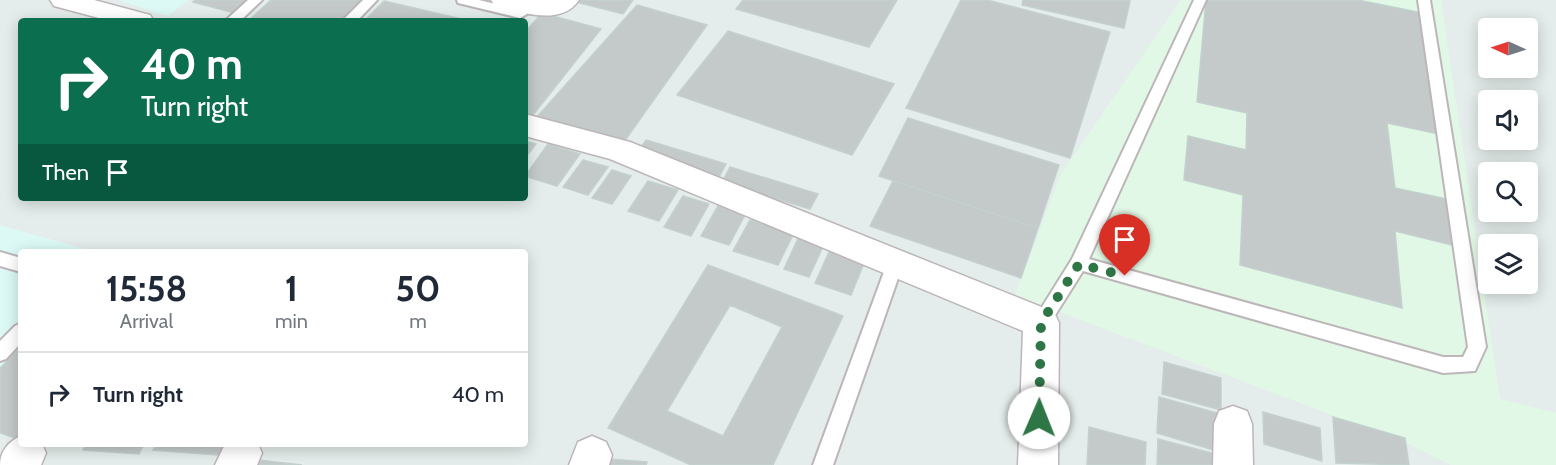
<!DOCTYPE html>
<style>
body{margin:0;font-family:Cabin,sans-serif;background:#f6f6f7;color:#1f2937;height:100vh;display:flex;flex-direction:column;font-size:22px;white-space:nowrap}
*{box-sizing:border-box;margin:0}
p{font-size:20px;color:#747a83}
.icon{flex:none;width:33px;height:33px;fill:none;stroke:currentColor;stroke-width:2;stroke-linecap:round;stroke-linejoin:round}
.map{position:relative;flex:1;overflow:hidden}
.side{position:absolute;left:18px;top:249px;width:510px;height:198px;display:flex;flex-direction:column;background:#fff;border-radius:6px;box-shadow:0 3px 15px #0003}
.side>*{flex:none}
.guide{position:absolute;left:18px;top:18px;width:510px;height:183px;border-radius:6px;box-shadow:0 3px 15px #0003;background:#0b6e4f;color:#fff;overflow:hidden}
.needle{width:39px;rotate:273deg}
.buttons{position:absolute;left:1478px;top:18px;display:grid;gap:12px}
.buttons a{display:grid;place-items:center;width:60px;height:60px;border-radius:6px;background:#fff;box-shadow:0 3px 15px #0003;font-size:30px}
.pin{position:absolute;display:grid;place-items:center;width:51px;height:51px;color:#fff;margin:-62px -26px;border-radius:50% 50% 50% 0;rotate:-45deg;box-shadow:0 0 6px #0007}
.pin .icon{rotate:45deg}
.me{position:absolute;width:66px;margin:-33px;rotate:1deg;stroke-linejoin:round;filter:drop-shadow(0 0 4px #0008)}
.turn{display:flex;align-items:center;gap:21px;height:126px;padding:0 24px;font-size:27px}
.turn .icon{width:78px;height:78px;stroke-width:2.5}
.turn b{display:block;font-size:42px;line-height:51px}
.then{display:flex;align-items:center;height:57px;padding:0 24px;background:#0003;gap:12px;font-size:22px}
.eta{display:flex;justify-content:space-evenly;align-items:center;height:102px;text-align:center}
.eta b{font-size:36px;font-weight:700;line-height:42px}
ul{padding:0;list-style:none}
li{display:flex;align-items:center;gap:18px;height:84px;padding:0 24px;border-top:2px solid #e0e1e3}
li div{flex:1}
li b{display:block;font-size:22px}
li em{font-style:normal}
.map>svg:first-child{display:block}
.commercial{fill:#dcf9f5}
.medical{fill:#e2f8e6}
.building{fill:#c3cac9;stroke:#c3d1ce;stroke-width:1.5;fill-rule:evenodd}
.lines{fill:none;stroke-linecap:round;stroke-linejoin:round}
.service-casing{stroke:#bcb6b8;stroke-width:4}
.minor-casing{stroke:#bcb6b8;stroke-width:3}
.service{fill:#fff;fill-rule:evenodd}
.minor{fill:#fff;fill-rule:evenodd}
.route{stroke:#2f7647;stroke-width:10;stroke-dasharray:0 18}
</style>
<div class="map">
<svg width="1556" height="465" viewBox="0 0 1556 465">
<rect width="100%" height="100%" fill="#e4edeb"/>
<path class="commercial" d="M118 0H189L168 16Z
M0 225 96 252H21V389L0 410Z"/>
<path class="medical" d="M1181 0H1441L1500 399 1556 413V465H1451L1411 445 1015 295 1061 174Z"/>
<path class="building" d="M195 0H249L234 13 193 2Z
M271 0H365L345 21H248Z
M578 0H633L623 14 576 2Z
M743 0H897L869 47 736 9Z
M961 0H987L1110 32 1070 158 906 108Z
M1023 0H1128L1130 1 1124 28 1022 5Z
M1206 0H1358L1422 13 1439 134 1387 123 1395 188 1447 199 1452 245 1395 231 1402 308 1240 265 1243 195 1184 180 1188 136 1246 150 1247 113 1197 102Z
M384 1 470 21H364Z
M637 5 707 25 621 146 536 118Z
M542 13 601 29 533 115 525 112V32Z
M728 31 894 84 852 155 677 95Z
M908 118 1059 165 1038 228 879 176Z
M646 140 726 164 718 179 636 154Z
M525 141 536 144 525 158Z
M548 144 580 154 557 186 525 176Z
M583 160 608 167 588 195 563 187Z
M730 167 818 194 810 209 722 182Z
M612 170 631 176 612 204 592 198Z
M648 181 678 190 659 221 628 211Z
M893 181 1038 228 1021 278 870 226Z
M683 196 709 204 691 236 664 227Z
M719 204 746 213 729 245 701 236Z
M750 220 794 233 778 265 733 251Z
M801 232 826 240 809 277 784 269Z
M830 250 865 261 851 295 815 283Z
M708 265 843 316 773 465H691L608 428ZM730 305 782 327 723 436 667 411Z
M21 347V440L0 433V368Z
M1164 362 1221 378V410L1162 394Z
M1159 397 1221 414 1220 452 1157 433Z
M1263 412 1320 428 1322 461 1264 444Z
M1333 417 1405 438 1409 465 1336 463Z
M1089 427 1146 442 1145 465H1087Z
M1158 439 1216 454V465H1157Z
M86 444H144L139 454 83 450Z
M157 444H237L231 456 153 450Z
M242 458 302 465H238Z
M595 458 647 462 646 465H593Z"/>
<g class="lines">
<defs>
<path id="service" d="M248 0H262L240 21H225Z
M363 0H377L357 21H342Z
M457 0H479L525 11 527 14 520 18 458 3Z
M1194 0H1206L1089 259 1443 357H1463L1468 347 1418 0H1430L1486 347 1475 371 1443 373 1083 271 1047 328 1041 331 1035 328 1032 323 1072 259Z
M0 252 21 258V272L0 266Z
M896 254 902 256 904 261 833 465H813L888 261 890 256Z
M21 323V343L6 359 0 361V341L15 326Z"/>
<path id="minor" d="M50 0H94L150 15 154 21H110L54 6Z
M491 0H579C561 27 520 12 495 6Z
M525 114 630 142 1054 312 1059 323 1058 465H1018L1023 331 610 159 525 136Z
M1233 406 1247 411 1252 424 1253 465H1213L1214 424 1219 411Z
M21 436V444H42L46 453 41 465H0C0 451 9 441 21 436Z
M592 436 606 442 612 455 609 465H569L578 442Z
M225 444H258L262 453 257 465H215Z"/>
</defs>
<use href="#service" class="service-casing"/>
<use href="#minor" class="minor-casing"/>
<use href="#service" class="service"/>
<use href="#minor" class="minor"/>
</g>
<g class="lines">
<path class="route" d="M1039 418 1041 323 1079 264 1125 276"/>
</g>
</svg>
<div class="buttons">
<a><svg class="needle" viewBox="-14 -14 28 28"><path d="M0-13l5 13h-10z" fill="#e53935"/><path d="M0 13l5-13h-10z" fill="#747a83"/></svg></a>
<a><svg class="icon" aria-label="sound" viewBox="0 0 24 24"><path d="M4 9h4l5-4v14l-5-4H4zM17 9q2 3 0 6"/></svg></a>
<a><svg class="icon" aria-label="search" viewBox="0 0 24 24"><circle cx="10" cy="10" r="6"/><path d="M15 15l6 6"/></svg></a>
<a><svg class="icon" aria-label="layers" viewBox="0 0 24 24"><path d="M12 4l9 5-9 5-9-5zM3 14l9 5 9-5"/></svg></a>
</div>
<div class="pin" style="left:1125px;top:276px;background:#d93025"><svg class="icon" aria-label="arrive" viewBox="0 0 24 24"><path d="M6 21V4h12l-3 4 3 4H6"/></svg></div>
<svg class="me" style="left:1039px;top:418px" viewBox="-20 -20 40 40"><circle r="19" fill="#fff"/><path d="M0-13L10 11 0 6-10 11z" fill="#2f7647"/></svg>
<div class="guide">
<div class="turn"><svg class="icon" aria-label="right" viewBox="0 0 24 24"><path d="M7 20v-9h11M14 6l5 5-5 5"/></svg><div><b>40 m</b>Turn right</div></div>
<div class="then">Then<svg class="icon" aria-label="arrive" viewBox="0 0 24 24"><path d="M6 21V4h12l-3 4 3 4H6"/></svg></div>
</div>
<section class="side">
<div class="eta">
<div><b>15:58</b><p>Arrival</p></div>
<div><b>1</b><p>min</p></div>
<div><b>50</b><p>m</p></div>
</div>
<ul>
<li><svg class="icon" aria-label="right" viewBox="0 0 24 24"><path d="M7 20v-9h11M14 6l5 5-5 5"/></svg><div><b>Turn right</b></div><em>40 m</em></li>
</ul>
</section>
</div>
